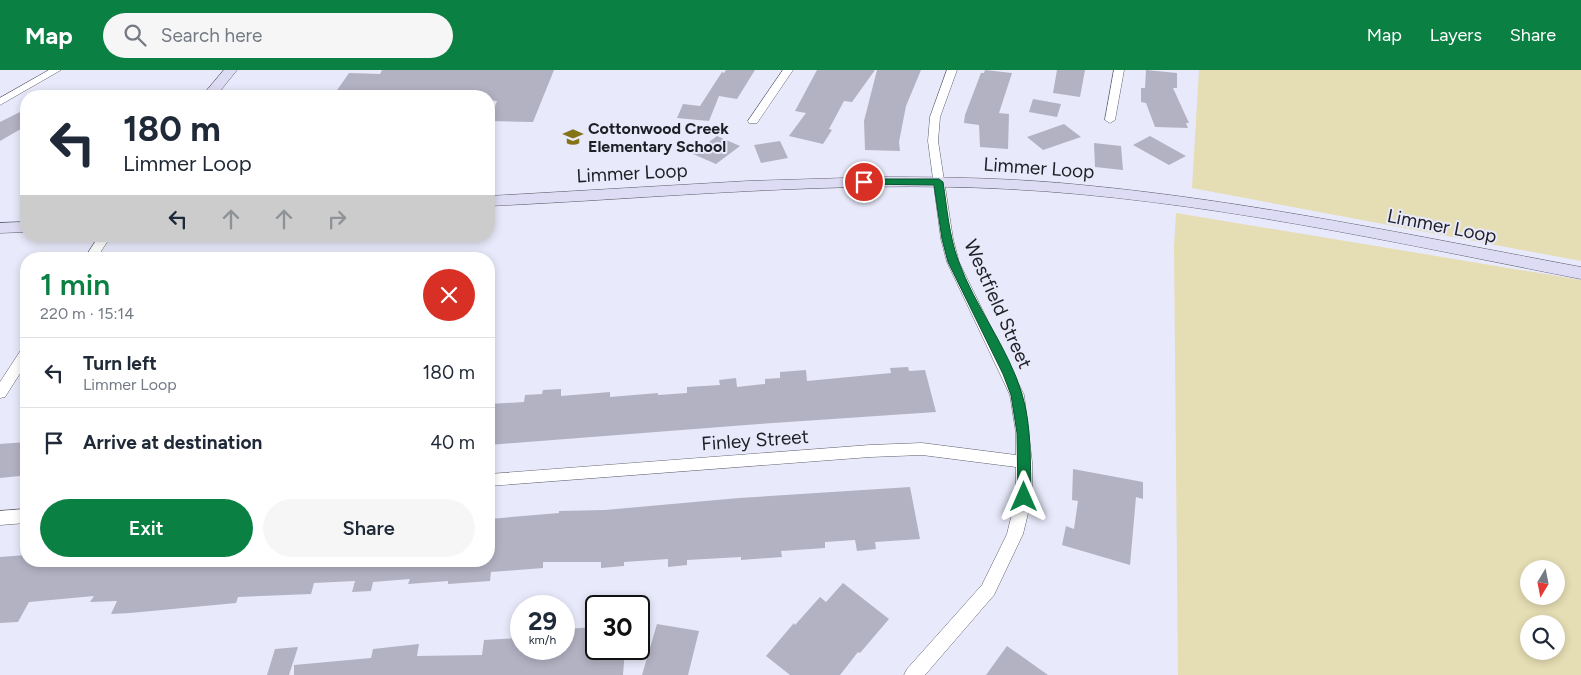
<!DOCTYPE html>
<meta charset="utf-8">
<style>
body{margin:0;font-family:Figtree,sans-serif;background:#f6f6f7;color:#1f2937;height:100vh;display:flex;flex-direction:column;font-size:19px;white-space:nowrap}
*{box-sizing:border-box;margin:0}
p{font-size:16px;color:#747a83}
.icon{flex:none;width:28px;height:28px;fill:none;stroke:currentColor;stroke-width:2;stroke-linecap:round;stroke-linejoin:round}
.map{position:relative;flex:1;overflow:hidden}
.side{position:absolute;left:20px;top:182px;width:475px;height:315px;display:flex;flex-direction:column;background:#fff;border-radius:20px;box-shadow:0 2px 8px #0003}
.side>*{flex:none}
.banner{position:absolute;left:20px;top:20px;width:475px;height:152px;border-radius:20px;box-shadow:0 2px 8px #0003;background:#fff;color:#1f2937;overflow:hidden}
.needle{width:32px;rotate:190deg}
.controls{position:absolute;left:1520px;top:490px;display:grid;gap:10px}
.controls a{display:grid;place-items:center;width:45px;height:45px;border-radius:50%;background:#fff;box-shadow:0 2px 8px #0003;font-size:25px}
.speed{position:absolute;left:510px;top:525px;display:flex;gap:10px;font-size:25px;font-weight:700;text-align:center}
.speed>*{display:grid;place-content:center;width:65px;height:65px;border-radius:50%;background:#fff;box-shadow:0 2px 8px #0003;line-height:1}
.speed small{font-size:12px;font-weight:400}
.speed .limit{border:2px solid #111;border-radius:8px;background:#fff;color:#111}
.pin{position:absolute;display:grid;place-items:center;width:42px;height:42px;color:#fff;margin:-21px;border:2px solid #fff;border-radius:50%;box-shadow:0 1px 5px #0007}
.me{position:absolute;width:55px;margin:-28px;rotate:0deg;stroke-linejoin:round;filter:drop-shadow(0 0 4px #0008)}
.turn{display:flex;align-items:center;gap:18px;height:105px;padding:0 20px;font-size:22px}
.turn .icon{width:65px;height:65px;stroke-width:2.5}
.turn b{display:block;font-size:35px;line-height:42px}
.lanes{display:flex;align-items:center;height:48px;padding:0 20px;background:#0003;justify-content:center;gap:25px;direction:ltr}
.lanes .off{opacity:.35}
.round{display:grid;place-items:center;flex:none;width:52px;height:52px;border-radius:26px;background:#f6f6f7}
.overview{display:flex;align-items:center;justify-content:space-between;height:85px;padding:0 20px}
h1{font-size:30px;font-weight:600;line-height:38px;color:#0b8043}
.button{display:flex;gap:10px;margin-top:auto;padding:10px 20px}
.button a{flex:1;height:58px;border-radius:30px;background:#0b8043;color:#fff;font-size:20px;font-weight:600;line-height:58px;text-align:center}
.button a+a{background:#f6f6f7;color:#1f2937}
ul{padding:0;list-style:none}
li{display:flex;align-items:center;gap:15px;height:70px;padding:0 20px;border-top:1px solid #e0e1e3}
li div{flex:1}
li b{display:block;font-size:19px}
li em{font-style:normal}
header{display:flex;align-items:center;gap:30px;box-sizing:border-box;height:70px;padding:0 25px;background:#0b8043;color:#fff}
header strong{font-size:24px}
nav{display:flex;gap:28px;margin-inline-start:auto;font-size:18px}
.search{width:350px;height:45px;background:#f6f6f7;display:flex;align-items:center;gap:12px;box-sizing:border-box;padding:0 18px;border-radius:28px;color:#747a83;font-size:19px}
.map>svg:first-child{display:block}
.green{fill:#e5ddb3;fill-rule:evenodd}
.building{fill:#b2b2c3}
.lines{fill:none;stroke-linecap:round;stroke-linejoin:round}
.street-casing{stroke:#5f5f6e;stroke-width:1}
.secondary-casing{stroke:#5f5f6e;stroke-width:1}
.street{fill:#fff;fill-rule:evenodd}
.secondary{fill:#dddcf4;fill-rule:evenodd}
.route{fill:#0b8043;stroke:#07532c}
.labels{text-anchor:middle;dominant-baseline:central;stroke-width:4;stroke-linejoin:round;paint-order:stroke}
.far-poi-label{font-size:16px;font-weight:bold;fill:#1f1f26;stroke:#e8e9fa;text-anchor:start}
.street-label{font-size:19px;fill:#1f1f26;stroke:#e8e9fa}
</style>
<header>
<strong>Map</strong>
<div class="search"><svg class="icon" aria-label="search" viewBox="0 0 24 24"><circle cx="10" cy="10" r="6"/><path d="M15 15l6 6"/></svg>Search here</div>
<nav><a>Map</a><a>Layers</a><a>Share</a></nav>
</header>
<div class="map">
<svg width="1581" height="605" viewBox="0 0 1581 605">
<rect width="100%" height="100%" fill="#e8e9fa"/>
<path class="green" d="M1199 0H1581V191L1192 118Z
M1176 143 1581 210V605H1178L1174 177ZM1529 499H1556V526H1529ZM1529 554H1556V581H1529Z"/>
<path class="building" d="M382 0H554L533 52 489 51 497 31 489 30V26H333L349 3 380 4Z
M726 0H755L737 29 719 26 709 51 677 48 683 34 700 36 722 2 724 3Z
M817 0H875L852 32 844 31 829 59 832 60 823 74 789 66 806 43 795 41Z
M877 0H921L906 36 899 72 900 81 865 80 864 51Z
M985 0 1012 3 999 43 1009 44 1008 79 980 77 979 55 964 53 965 45 981 3H984Z
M1057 0H1085L1080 27 1053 23Z
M1146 0 1177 3V18H1173L1189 53H1186L1188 58 1155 57 1146 33 1141 32V18H1145Z
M1033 29 1061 34 1057 47 1029 42Z
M26 39V56L0 71V52Z
M1064 54 1081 67 1043 80 1027 67Z
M717 66 740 76 716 94 693 84Z
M1150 66 1186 86 1169 95 1133 75Z
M780 71 788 88 761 93 754 75Z
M1094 73 1121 76 1123 100 1095 97Z
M908 297 909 301 925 300 936 342 759 354 489 375V334L524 332 525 325 542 324 543 320 561 319V326L610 322V327L658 323V325L687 323V317L720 315 719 310 736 308 737 317 765 314V309L780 308V302L806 300 807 311 891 303 890 298Z
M26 372V396L20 406 0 408V374Z
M1073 399 1143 412V429L1136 427 1130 495 1062 475 1066 456 1074 459 1078 431 1072 430Z
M910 417 920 469 875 472 876 479 857 481 855 470 825 472V478L781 481 782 487 741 490V487L687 490V495L668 497V489L624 492V496L601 498V492H543V498L491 502 490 511 448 514V511L408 514 410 509 373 512 371 521 352 522 355 511 314 513 311 524 238 527 236 533 130 543 111 544 117 531 90 532 94 526 29 532 18 552 0 553V487L26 485V491H489V449L559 443V441L605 440 739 428Z
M843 513 889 549 860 583 858 582 840 605H790L766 586 794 553 795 555 820 527 826 532Z
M657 554 699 561 688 605H642Z
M596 557V579H625L623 605H294V595L371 588 373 579 419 574 417 586 482 585 484 570 521 568V579H564V559Z
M1007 576 1048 605H986Z
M298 577 289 605H267L275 579Z"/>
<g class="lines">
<defs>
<path id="street" d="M49 0H61L0 35V28Z
M783 0H793L757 53H749L748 51Z
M947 0H957L940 47 938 71 953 169 959 192 1024 325 1032 392V427L1023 464 994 525 925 605H904L907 599 982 515 1007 464 1016 427V397L922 385 870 387 489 416V404L870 375 922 373 1016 385V363L1010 325 947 192 941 169 928 71 930 47Z
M1114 0H1124L1115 50 1110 53 1105 50Z
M99 166H111L96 189H84Z
M26 279V294L5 327 0 328V312L21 280Z
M26 439V453L0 455V441Z"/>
<path id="secondary" d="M224 0H237L216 26H202Z
M878 107C946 107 1014 108 1082 115 1250 131 1415 166 1581 197V209C1392 172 1201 129 1008 119 835 110 662 128 489 136V126L748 111Z
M26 152V162L0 163V153Z"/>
</defs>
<use href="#street" class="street-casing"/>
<use href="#secondary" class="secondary-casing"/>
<use href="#street" class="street"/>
<use href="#secondary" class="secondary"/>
</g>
<path class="route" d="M864 109H939L943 112C947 138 949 165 958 190 975 237 1008 277 1022 324 1032 357 1030 393 1031 427L1029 431 1024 432 1020 431 1018 427 1017 363 1011 325 1003 304 948 192 942 169 934 115 860 114 859 112Z"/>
<defs>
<symbol id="school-bare" viewBox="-9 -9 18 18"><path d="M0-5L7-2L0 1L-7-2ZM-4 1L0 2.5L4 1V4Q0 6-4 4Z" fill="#857416" stroke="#e8e9fa" stroke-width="2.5" paint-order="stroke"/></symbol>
</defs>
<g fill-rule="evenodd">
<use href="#school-bare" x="559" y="53" width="28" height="28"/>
</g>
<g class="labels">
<g class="far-poi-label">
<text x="588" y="58">Cottonwood Creek<tspan x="588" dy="18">Elementary School</tspan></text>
</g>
<g class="street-label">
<text transform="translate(1039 98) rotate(4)">Limmer Loop</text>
<text transform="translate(632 103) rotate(-3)">Limmer Loop</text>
<text transform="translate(1442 156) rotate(11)">Limmer Loop</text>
<text transform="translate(998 234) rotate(66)">Westfield Street</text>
<text transform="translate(755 370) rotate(-4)">Finley Street</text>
</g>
</g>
</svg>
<div class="controls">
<a><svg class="needle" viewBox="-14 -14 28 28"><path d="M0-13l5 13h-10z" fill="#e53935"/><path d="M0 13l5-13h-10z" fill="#747a83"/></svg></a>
<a><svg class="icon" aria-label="search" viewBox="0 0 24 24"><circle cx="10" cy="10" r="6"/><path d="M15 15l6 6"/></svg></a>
</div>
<div class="speed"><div>29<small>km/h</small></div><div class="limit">30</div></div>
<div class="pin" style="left:864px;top:112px;background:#d93025"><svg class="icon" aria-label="arrive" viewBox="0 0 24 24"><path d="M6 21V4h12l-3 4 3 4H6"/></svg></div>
<svg class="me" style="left:1024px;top:427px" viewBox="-20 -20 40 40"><path d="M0-17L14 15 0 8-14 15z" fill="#0b8043" stroke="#fff" stroke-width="4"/></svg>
<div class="banner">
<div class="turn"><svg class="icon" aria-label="left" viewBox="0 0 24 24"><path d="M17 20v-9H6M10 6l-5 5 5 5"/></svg><div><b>180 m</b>Limmer Loop</div></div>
<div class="lanes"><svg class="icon" aria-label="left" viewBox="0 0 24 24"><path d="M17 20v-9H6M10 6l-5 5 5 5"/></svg><svg class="icon off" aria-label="ahead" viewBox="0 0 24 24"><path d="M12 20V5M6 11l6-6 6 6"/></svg><svg class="icon off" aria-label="ahead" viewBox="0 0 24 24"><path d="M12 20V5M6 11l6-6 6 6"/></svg><svg class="icon off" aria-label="right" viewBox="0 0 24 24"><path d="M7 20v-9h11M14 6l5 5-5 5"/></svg></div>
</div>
<section class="side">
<div class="overview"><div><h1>1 min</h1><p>220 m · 15:14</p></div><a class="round" style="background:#d93025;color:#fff"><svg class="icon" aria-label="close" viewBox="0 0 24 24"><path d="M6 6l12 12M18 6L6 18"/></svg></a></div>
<ul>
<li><svg class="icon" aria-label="left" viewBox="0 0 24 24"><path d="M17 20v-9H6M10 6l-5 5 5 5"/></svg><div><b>Turn left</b><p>Limmer Loop</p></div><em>180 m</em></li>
<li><svg class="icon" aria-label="arrive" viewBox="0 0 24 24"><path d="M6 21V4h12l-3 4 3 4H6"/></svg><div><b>Arrive at destination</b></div><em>40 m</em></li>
</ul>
<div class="button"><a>Exit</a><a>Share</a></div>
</section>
</div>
